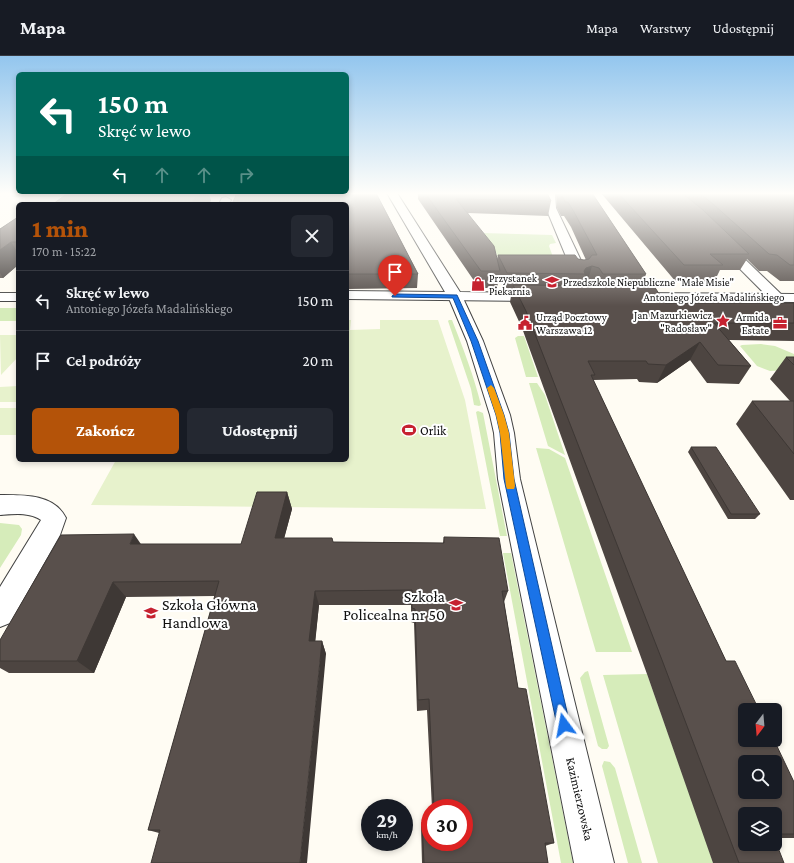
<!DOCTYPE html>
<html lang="pl">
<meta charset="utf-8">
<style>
body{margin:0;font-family:"Crimson Pro",serif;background:#242831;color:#f1f3f6;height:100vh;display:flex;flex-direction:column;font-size:15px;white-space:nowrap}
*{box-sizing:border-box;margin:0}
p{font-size:13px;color:#9ea1a6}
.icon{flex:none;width:22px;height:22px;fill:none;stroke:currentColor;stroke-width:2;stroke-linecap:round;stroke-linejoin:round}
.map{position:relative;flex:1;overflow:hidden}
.drawer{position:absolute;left:16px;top:146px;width:333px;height:260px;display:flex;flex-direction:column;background:#171b24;border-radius:6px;box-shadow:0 2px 6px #0003}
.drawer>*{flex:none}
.hud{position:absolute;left:16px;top:16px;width:333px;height:122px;border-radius:6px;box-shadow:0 2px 6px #0003;background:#00695c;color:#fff;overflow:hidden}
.needle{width:26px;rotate:196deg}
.controls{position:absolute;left:738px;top:647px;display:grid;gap:8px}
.controls a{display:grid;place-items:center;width:44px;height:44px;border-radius:6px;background:#171b24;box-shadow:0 2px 6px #0003;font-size:20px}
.speed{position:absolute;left:361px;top:743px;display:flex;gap:8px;font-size:20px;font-weight:700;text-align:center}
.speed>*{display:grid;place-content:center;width:52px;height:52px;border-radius:50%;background:#171b24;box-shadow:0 2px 6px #0003;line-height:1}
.speed small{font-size:10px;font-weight:400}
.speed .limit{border:6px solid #d22;background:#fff;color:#111}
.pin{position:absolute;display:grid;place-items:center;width:34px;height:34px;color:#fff;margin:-41px -17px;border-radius:50% 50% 50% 0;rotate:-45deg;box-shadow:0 0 4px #0007}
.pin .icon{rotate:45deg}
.me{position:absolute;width:44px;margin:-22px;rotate:347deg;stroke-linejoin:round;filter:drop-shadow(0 0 3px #0008)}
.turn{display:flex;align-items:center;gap:14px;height:84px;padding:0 16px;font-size:18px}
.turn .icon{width:52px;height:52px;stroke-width:2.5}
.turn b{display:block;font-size:28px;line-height:34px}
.lanes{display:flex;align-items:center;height:38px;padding:0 16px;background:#0003;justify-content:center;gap:20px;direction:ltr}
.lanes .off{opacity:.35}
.round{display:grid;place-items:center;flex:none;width:42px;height:42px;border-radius:6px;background:#242831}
.head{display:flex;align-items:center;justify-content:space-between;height:68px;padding:0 16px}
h1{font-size:24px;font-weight:800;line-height:30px;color:#b45309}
.button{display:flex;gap:8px;margin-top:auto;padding:8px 16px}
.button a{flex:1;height:46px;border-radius:6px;background:#b45309;color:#fff;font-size:16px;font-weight:800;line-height:46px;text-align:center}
.button a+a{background:#242831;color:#f1f3f6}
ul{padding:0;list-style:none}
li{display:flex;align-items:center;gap:12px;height:60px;padding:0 16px;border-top:1px solid #363941}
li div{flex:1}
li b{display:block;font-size:15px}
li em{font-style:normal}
header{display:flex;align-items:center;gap:24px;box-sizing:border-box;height:56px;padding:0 20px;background:#171b24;border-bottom:1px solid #363941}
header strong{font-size:19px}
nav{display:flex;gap:22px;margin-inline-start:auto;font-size:14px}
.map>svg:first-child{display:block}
.green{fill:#d6ecba}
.pitch{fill:#e7f2cc}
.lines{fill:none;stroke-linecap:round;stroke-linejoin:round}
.minor-casing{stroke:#434343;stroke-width:2}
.tertiary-casing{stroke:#434343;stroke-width:2}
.minor{fill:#fff;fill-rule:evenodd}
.tertiary{fill:#fff;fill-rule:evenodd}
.wall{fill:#4d4541;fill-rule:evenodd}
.shaded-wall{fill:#3e3835}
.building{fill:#59504c;stroke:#3e3835;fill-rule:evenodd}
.route{fill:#1a73e8;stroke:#114b97}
.slow{fill:#f59e0b}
.labels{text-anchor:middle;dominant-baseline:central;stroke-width:4;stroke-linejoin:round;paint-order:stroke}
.far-poi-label{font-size:11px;fill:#101010;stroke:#fff;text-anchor:start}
.far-street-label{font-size:11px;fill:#101010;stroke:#fff}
.poi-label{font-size:13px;fill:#101010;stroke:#fff;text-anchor:start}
.street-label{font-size:13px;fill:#101010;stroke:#fff}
.near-poi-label{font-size:16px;fill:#101010;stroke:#fff;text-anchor:end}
</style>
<header>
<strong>Mapa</strong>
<nav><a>Mapa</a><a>Warstwy</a><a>Udostępnij</a></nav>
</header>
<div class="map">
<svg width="794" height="807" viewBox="0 0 794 807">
<rect width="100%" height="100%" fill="#fffcf3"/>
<path class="green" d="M19 137H80L76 141H12Z
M481 177 552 179 556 187 550 188 549 190 557 212H502L496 196Z
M0 252H18V265H0Z
M449 264H452C463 292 474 320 481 349L479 350 474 349 471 333 448 265Z
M518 280H524L538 321H526L515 282Z
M761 288 775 290 794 298V314L770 315 757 310 740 290 742 289Z
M529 327H537L545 339 565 399 548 390Z
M478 355 483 357 507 480H500L476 356Z
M536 392 549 393 565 402 632 596H596Z
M0 467 19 469 22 473 21 479 0 512Z
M503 497H511L573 807H561Z
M588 615 609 690 607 693H602L598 690 580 622 585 616Z
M647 618 705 782 713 807H658L603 619Z
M604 705 610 706 615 712 642 807H628L602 710Z"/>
<path class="pitch" d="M347 264H351L350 274 380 273V264H438L465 344 486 453 91 449 116 404H347Z
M0 279H18V301L1 319Z
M18 330V346H0V331Z
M0 352H18V379H0Z"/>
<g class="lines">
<defs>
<path id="minor" d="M545 137H555L556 152 586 215 584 218 579 219 574 218 572 215 546 152Z
M226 141 231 144 229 148H219L222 142Z
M723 185 727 186 782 239 784 242 782 245 777 246 772 245 719 192 717 189 719 186Z
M455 236 460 237 462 240 483 285 510 359 514 377 520 423 614 807H574L498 423 494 377 490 359 467 285 448 240 450 237Z
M0 439C24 439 54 438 66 462L60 479 10 567 0 571V531L41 464C29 456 14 458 0 459Z"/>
<path id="tertiary" d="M387 137H397L460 236 540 237 545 238 547 241 545 244 540 245 347 243V235L445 236Z
M0 237H18V245H0Z
M632 237 794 238V246L632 245 627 244 625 241 627 238Z"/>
</defs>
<use href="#minor" class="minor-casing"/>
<use href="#tertiary" class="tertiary-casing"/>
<use href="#minor" class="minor"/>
<use href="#tertiary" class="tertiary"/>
</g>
<path class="wall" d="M376 137 418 218 417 232 347 233V148Z
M417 137H547L551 145 548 160 468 157 497 203 498 199 578 203 584 204H586L571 171 564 160H561L557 152 556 137H592L646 218 642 230 665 247H794V285L729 284 751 310 739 328 707 327 690 304 657 327 639 326 637 323 593 324 726 605 794 726V782H775V758H745L784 807H713L647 618 522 272 510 246 512 234H504L499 222 497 232H479L418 143V139ZM587 227 593 228 594 229H581L582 228Z
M601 137H794V225H780L767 215H759L747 203 740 214H720L714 226H676Z
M18 161V209L3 222H0V173Z
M786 301H794V444H790L736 368 752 345H790L770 323Z
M691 391 760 458 755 463H728L688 396Z
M287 436 292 453 284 482 333 486 443 487 444 481 508 535 504 546 518 632 554 787 545 790 548 807H422L421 771 422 766 430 786 464 752H432L427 654 417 655 414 567 411 566V549H319L315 585H322L326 598 159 777 148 774 215 540 126 541 94 617H9L0 612V584L141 488H241Z"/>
<path class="shaded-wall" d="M199 137H209L211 145 208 148H190Z
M11 186 18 197V209L3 222 0 217V194Z
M592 210 587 227 582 228 585 218 584 215 586 212Z
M700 286 690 304 657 327 666 309Z
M287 436 292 453 280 498 275 482Z
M134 478 145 494 130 488Z
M113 526 126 541 94 617 77 605Z
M315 535 319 549 314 598 309 585Z
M322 585 326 598 307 807H300Z"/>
<path class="building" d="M68 137H199L190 148H53Z
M237 137H376L418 218H347V148H232Z
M425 137H547L551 145 456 143 494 190 500 215H481Z
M561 137H592L646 218H603L599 212 592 210 586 212 584 215 585 218 507 217 498 199H575L578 203 584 204 589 203 592 199H597L574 156 568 146H565Z
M618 137H682L703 154 749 198H710L723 209H684Z
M699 137H794V209H790L777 199 769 198 713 148Z
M18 161V186H11L0 194V173Z
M513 229 654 230 665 247H794V267H714L751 310 718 309 700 286 666 309 648 308 646 305H588L595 319H591L726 605H735L759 654H745V684H774L794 726V778H775V758H745V788H775V784L784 807H739L662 604 526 255ZM745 706H775V736H745Z
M786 301H794V309Z
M752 345H794V398Z
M691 391H716L760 458H731Z
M257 436H287L275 482H332L333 486 444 487V481L499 482 508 535H502L518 632 526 633 554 787H545L548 807H424L422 766H430V786H464V752H434L429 643 418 644 415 553 412 552V534L315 535 309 585H322L300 807H151L160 774H148L219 525 113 526 77 605H0V584L61 479 134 478 130 488H241Z"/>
<linearGradient id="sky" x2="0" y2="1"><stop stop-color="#93c6ee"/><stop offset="0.55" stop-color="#fffefa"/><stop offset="1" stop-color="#fffefa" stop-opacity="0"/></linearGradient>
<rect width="794" height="250" fill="url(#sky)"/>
<path class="route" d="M395 238 457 239 478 285 504 359 509 377 514 423 570 669 568 674 564 676 559 674 557 669 504 423 500 377 496 359 471 285 453 242 392 241V240Z"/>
<path class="slow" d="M491 329 494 332 504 359 509 377 515 430 514 433H507L506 430 500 377 496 359 487 332Z"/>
<defs>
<symbol id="school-bare" viewBox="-9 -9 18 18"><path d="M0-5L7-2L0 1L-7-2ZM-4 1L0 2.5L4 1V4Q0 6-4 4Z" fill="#c62230" stroke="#fff" stroke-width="2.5" paint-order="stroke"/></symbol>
<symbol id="shop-bare" viewBox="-9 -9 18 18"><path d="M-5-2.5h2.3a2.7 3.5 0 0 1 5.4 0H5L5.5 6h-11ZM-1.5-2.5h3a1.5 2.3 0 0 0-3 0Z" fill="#c62230" stroke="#fff" stroke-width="2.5" paint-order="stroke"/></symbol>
<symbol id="sight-bare" viewBox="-9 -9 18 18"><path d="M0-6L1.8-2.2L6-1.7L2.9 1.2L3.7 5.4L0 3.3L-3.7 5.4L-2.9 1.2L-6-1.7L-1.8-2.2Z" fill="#c62230" stroke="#fff" stroke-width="2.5" paint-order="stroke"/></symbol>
<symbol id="civic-bare" viewBox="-9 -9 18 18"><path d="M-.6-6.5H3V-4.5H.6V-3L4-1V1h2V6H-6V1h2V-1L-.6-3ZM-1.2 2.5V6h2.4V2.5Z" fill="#c62230" stroke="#fff" stroke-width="2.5" paint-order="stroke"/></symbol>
<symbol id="office-bare" viewBox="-9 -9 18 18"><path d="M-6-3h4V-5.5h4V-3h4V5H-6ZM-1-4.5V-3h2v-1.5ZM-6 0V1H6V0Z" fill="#c62230" stroke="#fff" stroke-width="2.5" paint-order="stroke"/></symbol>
<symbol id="stadium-bare" viewBox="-9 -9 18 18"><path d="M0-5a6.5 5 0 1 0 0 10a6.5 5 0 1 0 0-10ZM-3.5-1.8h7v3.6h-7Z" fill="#c62230" stroke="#fff" stroke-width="2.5" paint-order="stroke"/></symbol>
<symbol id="university-bare" viewBox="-9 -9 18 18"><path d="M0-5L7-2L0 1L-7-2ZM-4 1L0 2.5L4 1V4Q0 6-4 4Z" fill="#c62230" stroke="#fff" stroke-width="2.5" paint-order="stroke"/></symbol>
</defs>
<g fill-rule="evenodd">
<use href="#school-bare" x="542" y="216" width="20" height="20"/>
<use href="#shop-bare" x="468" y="218" width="20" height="20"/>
<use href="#sight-bare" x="713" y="255" width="20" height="20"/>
<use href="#civic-bare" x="515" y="257" width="20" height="20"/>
<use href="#office-bare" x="770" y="257" width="20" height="20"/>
<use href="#stadium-bare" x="399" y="364" width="20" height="20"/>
<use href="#university-bare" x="446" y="539" width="20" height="20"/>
<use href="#university-bare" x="141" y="547" width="20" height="20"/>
</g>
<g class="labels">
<g class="far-poi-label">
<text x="489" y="222">Przystanek<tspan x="489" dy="13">Piekarnia</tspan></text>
<text x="563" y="226">Przedszkole Niepubliczne "Małe Misie"</text>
<text x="712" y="259" text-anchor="end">Jan Mazurkiewicz<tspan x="712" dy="13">"Radosław"</tspan></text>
<text x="536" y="261">Urząd Pocztowy<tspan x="536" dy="13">Warszawa 12</tspan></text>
<text x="769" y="261" text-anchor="end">Armida<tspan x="769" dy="13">Estate</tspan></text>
</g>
<g class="far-street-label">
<text x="714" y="241">Antoniego Józefa Madalińskiego</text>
</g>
<g class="poi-label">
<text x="420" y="374">Orlik</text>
</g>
<g class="street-label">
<text transform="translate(580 743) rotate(77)">Kazimierzowska</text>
</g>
<g class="near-poi-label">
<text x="445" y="540">Szkoła<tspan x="445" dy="18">Policealna nr 50</tspan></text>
<text x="162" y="548" text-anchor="start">Szkoła Główna<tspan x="162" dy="18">Handlowa</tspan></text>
</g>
</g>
</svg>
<div class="controls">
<a><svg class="needle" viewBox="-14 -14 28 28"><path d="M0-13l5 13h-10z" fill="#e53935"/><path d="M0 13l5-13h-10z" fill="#9ea1a6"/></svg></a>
<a><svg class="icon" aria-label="search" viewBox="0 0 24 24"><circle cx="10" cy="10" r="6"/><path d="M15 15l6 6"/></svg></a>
<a><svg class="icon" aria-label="layers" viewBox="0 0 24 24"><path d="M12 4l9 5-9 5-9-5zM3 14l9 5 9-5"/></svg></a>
</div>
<div class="speed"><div>29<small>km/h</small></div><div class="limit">30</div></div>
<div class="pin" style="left:395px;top:240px;background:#d93025"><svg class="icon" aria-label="arrive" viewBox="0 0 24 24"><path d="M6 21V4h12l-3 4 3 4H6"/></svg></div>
<svg class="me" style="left:564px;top:669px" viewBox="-20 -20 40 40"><path d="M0-17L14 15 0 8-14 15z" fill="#1a73e8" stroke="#fff" stroke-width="4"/></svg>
<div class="hud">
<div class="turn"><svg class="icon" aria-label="left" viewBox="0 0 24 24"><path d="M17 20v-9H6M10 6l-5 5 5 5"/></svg><div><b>150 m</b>Skręć w lewo</div></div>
<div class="lanes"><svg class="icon" aria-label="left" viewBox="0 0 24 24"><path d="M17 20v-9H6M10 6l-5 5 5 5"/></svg><svg class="icon off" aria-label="ahead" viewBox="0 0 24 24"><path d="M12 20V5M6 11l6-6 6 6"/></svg><svg class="icon off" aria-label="ahead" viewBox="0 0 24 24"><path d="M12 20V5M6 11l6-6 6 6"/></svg><svg class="icon off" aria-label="right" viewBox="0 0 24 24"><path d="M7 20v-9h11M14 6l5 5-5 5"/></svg></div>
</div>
<section class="drawer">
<div class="head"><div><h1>1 min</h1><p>170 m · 15:22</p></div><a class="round"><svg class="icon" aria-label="close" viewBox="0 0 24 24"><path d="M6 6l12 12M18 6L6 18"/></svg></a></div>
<ul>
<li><svg class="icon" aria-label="left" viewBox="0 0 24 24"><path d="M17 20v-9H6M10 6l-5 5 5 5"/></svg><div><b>Skręć w lewo</b><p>Antoniego Józefa Madalińskiego</p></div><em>150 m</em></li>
<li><svg class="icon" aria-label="arrive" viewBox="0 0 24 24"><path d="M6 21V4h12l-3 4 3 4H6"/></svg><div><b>Cel podróży</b></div><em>20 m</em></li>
</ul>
<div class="button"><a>Zakończ</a><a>Udostępnij</a></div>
</section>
</div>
